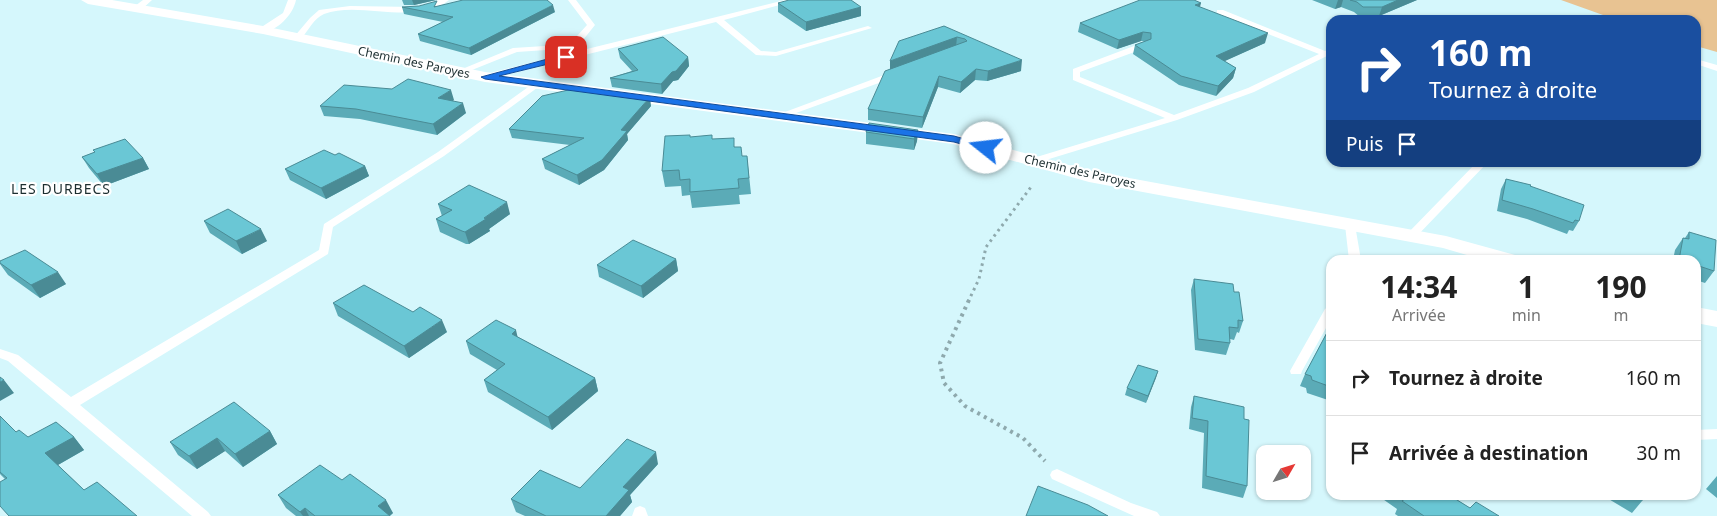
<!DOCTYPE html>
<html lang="fr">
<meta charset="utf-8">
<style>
body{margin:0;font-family:"Noto Sans",sans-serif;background:#f6f6f6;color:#222;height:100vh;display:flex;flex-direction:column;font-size:19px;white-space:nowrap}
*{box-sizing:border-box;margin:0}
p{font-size:16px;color:#767676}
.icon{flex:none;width:28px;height:28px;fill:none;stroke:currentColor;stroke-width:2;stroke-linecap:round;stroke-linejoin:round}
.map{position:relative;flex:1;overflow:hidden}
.details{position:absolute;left:1326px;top:255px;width:375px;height:245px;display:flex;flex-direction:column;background:#fff;border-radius:15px;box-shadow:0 1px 4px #0004}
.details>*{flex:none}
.banner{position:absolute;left:1326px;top:15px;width:375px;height:152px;border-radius:15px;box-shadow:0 1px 4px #0004;background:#1a4fa0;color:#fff;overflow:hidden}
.needle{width:32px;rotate:51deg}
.controls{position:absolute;left:1256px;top:445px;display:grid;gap:10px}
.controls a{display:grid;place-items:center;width:55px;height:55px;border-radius:10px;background:#fff;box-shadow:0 1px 4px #0004;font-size:25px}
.pin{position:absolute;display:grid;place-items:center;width:42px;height:42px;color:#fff;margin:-21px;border-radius:10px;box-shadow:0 2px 8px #0006}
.me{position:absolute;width:55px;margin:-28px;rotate:286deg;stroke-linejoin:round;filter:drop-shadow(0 0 4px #0008)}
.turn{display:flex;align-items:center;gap:18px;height:105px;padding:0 20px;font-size:22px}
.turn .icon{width:65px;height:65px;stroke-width:2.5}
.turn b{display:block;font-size:35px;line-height:42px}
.then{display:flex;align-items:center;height:48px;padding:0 20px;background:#0003;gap:10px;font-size:19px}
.eta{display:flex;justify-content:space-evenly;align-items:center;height:85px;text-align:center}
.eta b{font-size:30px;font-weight:700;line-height:35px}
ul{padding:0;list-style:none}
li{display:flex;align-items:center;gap:15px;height:75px;padding:0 20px;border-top:1px solid #e0e0e0}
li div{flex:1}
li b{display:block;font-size:19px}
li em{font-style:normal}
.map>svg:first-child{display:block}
.green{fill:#e8c392}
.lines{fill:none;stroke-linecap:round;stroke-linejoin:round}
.path-far1{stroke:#8ea9ad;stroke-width:3;stroke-dasharray:2.5 4;stroke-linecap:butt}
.path{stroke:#8ea9ad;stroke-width:4;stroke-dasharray:3 4.5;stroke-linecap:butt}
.lane{fill:#fff;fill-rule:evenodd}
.street{fill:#fff;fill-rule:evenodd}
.wall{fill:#5babb7}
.shaded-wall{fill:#4a8b95}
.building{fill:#6ac7d5;stroke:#4a8b95}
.route{fill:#1a73e8;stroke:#114b97}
.labels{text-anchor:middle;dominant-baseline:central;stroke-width:4.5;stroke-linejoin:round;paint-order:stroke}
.street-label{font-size:12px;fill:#1c2e30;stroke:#fff}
.neighbourhood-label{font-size:14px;letter-spacing:1px;fill:#1c2e30;stroke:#fff}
</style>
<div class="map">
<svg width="1717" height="516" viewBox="0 0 1717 516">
<rect width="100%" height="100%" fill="#d5f7fc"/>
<path class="green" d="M1561 0H1717V52L1696 46V20H1617Z"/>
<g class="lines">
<path class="path-far1" d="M968 302 979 279 986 247 1031 187"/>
<path class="path" d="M969 300 940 363 944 383 965 406 1023 438 1045 461"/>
<path class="lane" d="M143 0H152L141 10H135V6Z
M288 0H296C293 15 276 33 260 32V28L283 13Z
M439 0H449C415 27 360 0 324 14 314 18 308 31 301 39L294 37 310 18 319 10 350 6 414 7Z
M568 0H576L595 25 583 40 546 50 517 52 462 74H456L455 72 513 48 545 46 577 36 587 25Z
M785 0H798L724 20 761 51 776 52 868 26 872 28 776 56 756 55 716 22 485 80 481 77 482 75Z
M1217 10H1223L1325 51 1331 49V54L1254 92 1177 120 1036 163H1030L1028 161 1030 159 1165 118 1073 80V69L1142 43H1148V47L1080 72V77L1174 115 1248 88 1319 54 1217 14Z
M1696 59 1717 65V71L1696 64Z
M895 71 898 72V76L785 117H779L777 115Z
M538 80 542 83 541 85 444 156 333 227 328 254 80 405 208 512 211 516H192L8 361 0 358V349L18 355 71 397 319 250 324 224 438 152Z
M1477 162H1488L1415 238H1407L1406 236 1407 234Z
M1350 222 1355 225 1361 260H1349L1345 225Z
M1331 305V319L1302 371 1301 374H1291L1290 371 1325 309Z
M1717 429V439L1696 440V430Z
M1057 469 1131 503 1157 512 1160 516H1134L1052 479 1050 475 1052 471Z
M640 506 645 508 648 516H632L635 508Z"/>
<path class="street" d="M81 0H112L263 26 485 72 954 134 1091 171 1446 236 1515 255 1518 260H1484L1443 248 1089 182 953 144 485 82 263 34 88 4Z
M1696 307 1717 311V327L1696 323Z"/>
</g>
<path class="wall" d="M402 0H436L414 5H404Z
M1312 0H1417L1379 16 1360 17 1354 12 1341 7 1335 9Z
M778 3 861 7V16L806 31 778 12Z
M439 6 555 12 471 55 420 41 418 34 443 22 404 14 402 7Z
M1200 7 1265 43 1224 61 1236 68 1233 78 1216 96 1179 85 1133 54 1135 45 1145 41H1141L1117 49 1078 32 1080 23Z
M944 26 1021 71 987 81 975 80 960 93 938 87 922 128 868 120V109L890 70Z
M618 49 688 57 689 66 678 80 673 81 662 94 612 87 610 78 632 71 620 58Z
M454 100 452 101 466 113 437 135 360 119 324 116 320 106Z
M651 106 627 134 628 140 604 170 579 185 545 169 542 159 570 145 512 138 509 129Z
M918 130 917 141 914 150 866 144V132Z
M690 137 712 139 735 147 742 156H747L751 194 739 195 740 204 692 208 690 195 682 196 681 186 665 187 662 171Z
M93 150 143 158 149 169 104 186 89 168 82 157 95 152Z
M335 155 365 166 369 176 326 199 290 180 285 169Z
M1506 179 1530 186 1579 221 1573 231 1569 230 1567 234 1527 219 1497 211 1501 189Z
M438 204 510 214 489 229 490 231 469 244H466L440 232 436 219 442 216Z
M204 221 267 241 242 254 210 233Z
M1689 232 1714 271 1705 283 1696 280V260H1673L1675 250 1683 238H1685Z
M676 259 678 271 643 298 599 277 597 265Z
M0 261 66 284 40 298 8 275 0 264Z
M1194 279 1234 292 1243 321 1239 333 1237 332 1234 340 1230 339V343L1226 355 1195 350 1191 290Z
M333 303 447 332 409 358 338 316Z
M1331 325V401L1307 393 1306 388 1300 386 1305 374Z
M518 337 595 378 598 391 552 430 488 392 484 380 497 370 470 354 466 341Z
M1158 371 1146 403 1125 395 1127 388Z
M1194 396 1247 486 1243 498 1202 488 1204 433 1189 429 1191 407Z
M0 416 16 432 28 437H74L84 450 58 465 84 490 137 516 5 479 0 474Z
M270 431 277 444 243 467 225 451 197 469 178 455 170 442Z
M658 464 630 495 632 502 620 516H525L516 512 511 499 580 488Z
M1717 476V498L1706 489Z
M342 480 393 513 390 516H296L286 508 278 495Z
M1377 495H1449L1470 508 1499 516H1398L1395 514 1397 509Z
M1602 495H1647L1632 513Z"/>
<path class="shaded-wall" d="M412 0H436L414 5Z
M1338 0H1343L1341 7 1335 9Z
M1398 0H1417L1379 16 1382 7Z
M1201 3 1199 11 1195 5Z
M553 5 555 12 471 55 469 48Z
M861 7V16L806 31V22Z
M1143 32 1141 41 1117 49 1119 40Z
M1268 33 1265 43 1214 66 1216 56Z
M957 37 956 47 890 72V61Z
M688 57 689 66 678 80 673 81 662 94 661 84 672 72Z
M1022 60 1021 71 987 81 988 71Z
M1236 68 1233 78 1216 96 1218 86Z
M976 69 975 80 960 93 961 82Z
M939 76 938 87 922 128 923 117Z
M451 90 454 100 441 109 438 98Z
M650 97 651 106 627 134 628 140 604 170 579 185 577 175 621 130Z
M463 103 466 113 437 135 433 124Z
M918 130 917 141 914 150V139Z
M143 158 149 169 104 186 97 174Z
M365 166 369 176 326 199 321 188Z
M507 202 510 214 489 229 490 231 469 244 465 232Z
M261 229 267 241 242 254 236 241Z
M676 259 678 271 643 298 641 286Z
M58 272 66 284 40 298 31 285Z
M442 320 447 332 409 358 404 346Z
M516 330 519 343 512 334Z
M1158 371 1156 378 1146 403 1148 396Z
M595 378 598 391 552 430 548 417Z
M4 380 14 393 0 401V382Z
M270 431 277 444 243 467 235 454Z
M74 437 84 450 56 466 45 453Z
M217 438 225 451 197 469 189 456Z
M656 452 658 464 630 495 632 502 620 516H606L623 487Z
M386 500 393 513 389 516 378 506Z
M305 508 309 516H303L300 512Z"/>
<path class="building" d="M463 0H547L553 5 469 48 418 34 453 17 402 7 419 6 437 1 434 7Z
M789 0H851L861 7 806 22 778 3Z
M1140 0H1194L1201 3 1195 5 1268 33 1216 56 1236 68 1218 86 1181 76 1135 45 1151 39V33L1143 32 1119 40 1080 23Z
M1350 0H1398L1382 7H1363L1357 2Z
M944 26 1022 60 988 71 976 69 961 82 939 76 923 117 868 109 885 71 967 41 965 39 957 37 890 61 899 41Z
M663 37 688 57 676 71 672 72 661 84 610 78 638 70 618 49Z
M408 79 451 90 438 98 463 103 433 124 356 109 320 106 344 85 392 89Z
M577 88 650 97 621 130 627 131 602 160 577 175 542 159 584 138 509 129 542 96Z
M869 123 918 130 914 139 866 132Z
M690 135V137L712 135V139L734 138V147H741L742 156H747L749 178 738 179 739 188 690 192V179L680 180 679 170 662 171 665 136Z
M125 139 143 158 97 174 82 157 95 152 93 150Z
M324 150 335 155 339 153 365 166 321 188 285 169Z
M1506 179 1531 185 1530 186 1584 205 1579 221 1575 220 1573 223 1533 209 1502 200Z
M469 185 507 202 484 218 486 219 465 232 462 231 436 219 452 210 438 204Z
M228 209 261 229 236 241 204 221Z
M1689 232 1716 240 1714 271 1696 265V260H1679L1683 238 1689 239Z
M633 240 676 259 641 286 597 265Z
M25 250 58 272 31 285 0 263V261Z
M1194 279 1233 284 1234 292H1239L1243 321 1238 320V328L1229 327 1230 343 1198 339Z
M364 285 413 312 420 307 442 320 404 346 333 303Z
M496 320 516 330 512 334 595 378 548 417 484 380 505 364 466 341Z
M1331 325V387L1312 380 1311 376 1305 374Z
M1138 365 1158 371 1148 396 1127 388Z
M0 377 4 380 0 382Z
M1194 396 1244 407V419L1249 420 1247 486 1206 476 1208 421 1192 418Z
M234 402 270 431 235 454 217 438 189 456 170 442Z
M0 416 16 432 19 430 28 437 56 422 74 437 45 453 84 490 97 482 137 516H9L0 506V482L7 478 0 472Z
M627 439 656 452 623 487 629 490 606 516H546L511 499 540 470 580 488Z
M320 465 342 480 350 474 386 500 378 506 390 516H315L305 508 300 512 278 495Z
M1038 486 1088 505 1108 516H1026Z
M1402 495H1449L1470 508 1476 502 1499 516H1424L1402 501 1406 498Z
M1635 495H1647L1643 500Z"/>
<path class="route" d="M566 54 569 55V59L499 76 954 136 989 146 991 148 986 151 954 142 485 79 481 77Z"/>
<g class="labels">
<g class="street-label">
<text transform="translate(414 62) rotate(12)">Chemin des Paroyes</text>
<text transform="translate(1080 171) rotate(13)">Chemin des Paroyes</text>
</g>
<g class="neighbourhood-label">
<text x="61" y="188">LES DURBECS</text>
</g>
</g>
</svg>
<div class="controls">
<a><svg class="needle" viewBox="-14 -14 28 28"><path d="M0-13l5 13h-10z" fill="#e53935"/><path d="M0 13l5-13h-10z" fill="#767676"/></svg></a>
</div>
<div class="pin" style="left:566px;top:57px;background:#d93025"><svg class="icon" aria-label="arrive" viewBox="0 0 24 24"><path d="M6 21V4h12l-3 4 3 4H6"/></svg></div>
<svg class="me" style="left:986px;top:148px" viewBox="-20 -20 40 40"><circle r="19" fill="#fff"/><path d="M0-13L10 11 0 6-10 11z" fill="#1a73e8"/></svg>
<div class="banner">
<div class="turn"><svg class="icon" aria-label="right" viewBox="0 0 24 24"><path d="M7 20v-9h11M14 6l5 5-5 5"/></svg><div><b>160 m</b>Tournez à droite</div></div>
<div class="then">Puis<svg class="icon" aria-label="arrive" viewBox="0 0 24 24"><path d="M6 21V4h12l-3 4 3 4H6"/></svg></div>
</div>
<section class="details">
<div class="eta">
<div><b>14:34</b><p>Arrivée</p></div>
<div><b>1</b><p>min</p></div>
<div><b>190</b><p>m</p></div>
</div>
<ul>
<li><svg class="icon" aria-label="right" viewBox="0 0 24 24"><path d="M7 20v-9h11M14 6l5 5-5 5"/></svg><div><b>Tournez à droite</b></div><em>160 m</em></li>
<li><svg class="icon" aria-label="arrive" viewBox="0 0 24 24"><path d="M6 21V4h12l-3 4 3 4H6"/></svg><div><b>Arrivée à destination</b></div><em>30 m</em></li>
</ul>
</section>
</div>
